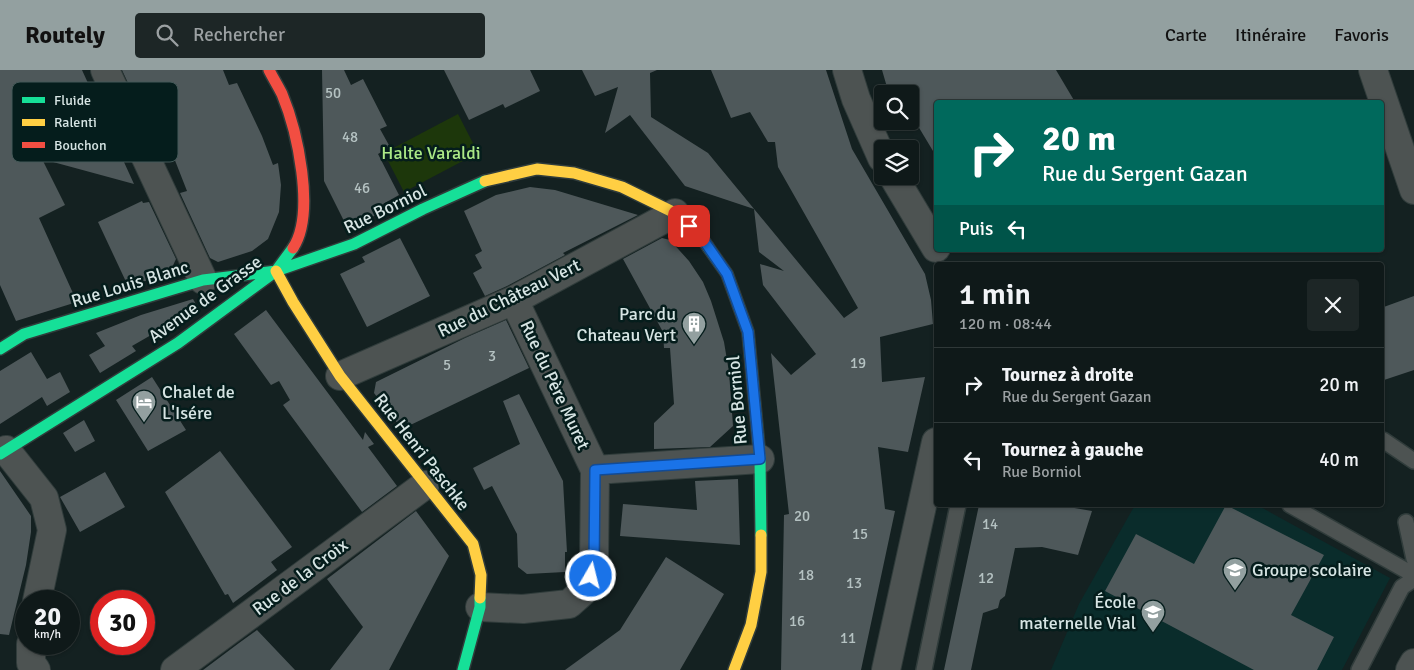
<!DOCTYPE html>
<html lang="fr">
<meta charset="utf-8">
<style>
body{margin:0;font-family:Signika,sans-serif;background:#1d2626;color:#f1f3f6;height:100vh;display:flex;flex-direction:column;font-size:19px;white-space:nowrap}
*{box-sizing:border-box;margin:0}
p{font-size:16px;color:#9ba0a2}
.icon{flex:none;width:28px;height:28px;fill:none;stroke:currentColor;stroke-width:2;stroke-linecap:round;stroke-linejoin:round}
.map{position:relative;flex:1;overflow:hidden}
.panel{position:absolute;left:934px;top:192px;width:450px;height:245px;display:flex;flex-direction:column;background:#0f1919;border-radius:5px;box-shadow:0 1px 4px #0004,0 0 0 1px #2f3838}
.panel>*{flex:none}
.banner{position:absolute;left:934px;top:30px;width:450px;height:152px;border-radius:5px;box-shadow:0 1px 4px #0004,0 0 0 1px #2f3838;background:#00695c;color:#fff;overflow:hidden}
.fabs{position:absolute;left:874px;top:15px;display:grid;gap:10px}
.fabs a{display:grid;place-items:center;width:45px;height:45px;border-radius:5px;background:#0f1919;box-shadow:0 1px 4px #0004,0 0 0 1px #2f3838;font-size:25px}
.speed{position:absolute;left:15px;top:520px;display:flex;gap:10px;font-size:25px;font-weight:700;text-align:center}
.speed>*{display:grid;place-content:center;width:65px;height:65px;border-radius:50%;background:#0f1919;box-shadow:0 1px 4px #0004,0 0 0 1px #2f3838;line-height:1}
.speed small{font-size:12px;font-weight:400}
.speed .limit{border:8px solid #d22;background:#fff;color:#111}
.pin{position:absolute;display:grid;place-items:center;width:42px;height:42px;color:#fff;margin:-21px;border-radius:10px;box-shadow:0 2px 8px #0006}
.me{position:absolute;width:55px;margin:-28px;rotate:8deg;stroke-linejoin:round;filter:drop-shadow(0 0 4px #0008)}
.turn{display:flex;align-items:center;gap:18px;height:105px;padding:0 25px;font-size:22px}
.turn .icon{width:65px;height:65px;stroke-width:2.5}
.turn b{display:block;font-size:35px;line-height:42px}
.then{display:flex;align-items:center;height:48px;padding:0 25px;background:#0003;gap:10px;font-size:19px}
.round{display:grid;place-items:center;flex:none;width:52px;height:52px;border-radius:5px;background:#1d2626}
.summary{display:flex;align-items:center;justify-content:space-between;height:85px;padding:0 25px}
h1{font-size:30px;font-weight:600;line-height:38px}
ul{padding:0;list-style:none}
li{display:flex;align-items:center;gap:15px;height:75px;padding:0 25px;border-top:1px solid #2f3838}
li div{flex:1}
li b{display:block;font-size:19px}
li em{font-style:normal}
header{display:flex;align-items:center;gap:30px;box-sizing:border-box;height:70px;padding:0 25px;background:#93a0a0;color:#111}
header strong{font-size:24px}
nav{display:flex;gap:28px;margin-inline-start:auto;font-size:18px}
.search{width:350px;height:45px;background:#1d2626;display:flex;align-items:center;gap:12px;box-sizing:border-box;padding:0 18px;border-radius:5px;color:#9ba0a2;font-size:19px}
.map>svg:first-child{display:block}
.built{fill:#0a2c2b}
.green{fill:#1d370b}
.building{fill:#4e585a}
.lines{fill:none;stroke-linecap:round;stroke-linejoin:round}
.lane-casing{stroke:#303c3b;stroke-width:18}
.street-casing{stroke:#303c3b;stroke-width:30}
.fast-casing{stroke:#303c3b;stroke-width:14}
.slow-casing{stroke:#303c3b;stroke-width:14}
.jam-casing{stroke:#303c3b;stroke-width:14}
.lane{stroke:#4d5352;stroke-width:15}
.street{stroke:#4d5352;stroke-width:28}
.fast{stroke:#16e098;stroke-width:11}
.slow{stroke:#ffcf43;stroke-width:11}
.jam{stroke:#f24e42;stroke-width:11}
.route-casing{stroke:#114b97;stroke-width:12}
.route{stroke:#1a73e8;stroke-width:9}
.labels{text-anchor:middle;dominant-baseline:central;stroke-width:5;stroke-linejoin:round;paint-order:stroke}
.number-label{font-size:15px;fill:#b5c2c2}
.park-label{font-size:18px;fill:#abe986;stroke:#051d1c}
.street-label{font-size:18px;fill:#d7e5e4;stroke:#051d1c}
.poi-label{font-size:18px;fill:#d7e5e4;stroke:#051d1c;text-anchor:end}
.key{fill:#051d1c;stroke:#445958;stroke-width:1}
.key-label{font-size:14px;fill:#d7e5e4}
</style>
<header>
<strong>Routely</strong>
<div class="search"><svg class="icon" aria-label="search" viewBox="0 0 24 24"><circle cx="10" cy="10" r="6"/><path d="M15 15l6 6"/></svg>Rechercher</div>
<nav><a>Carte</a><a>Itinéraire</a><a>Favoris</a></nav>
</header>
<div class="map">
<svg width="1414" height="600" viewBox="0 0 1414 600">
<rect width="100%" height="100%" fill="#142121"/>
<path class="built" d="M1135 435H1257L1390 508 1342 600H1051L1079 534Z"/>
<path class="green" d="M458 44 478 83 404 122 384 83Z"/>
<path class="building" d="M0 0H82L134 114 42 89 65 135 39 148 77 232 16 251 0 215Z
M122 0H223L229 15 237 13 262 66 273 95 278 93 281 115 279 142 268 169 252 181 218 192 210 188 180 123 187 121 156 42 128 13Z
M322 0H344L351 15 363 9 387 56 380 59 390 77 378 84 399 125 383 134 386 140 348 159 324 111Z
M444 0H530L540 21 505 38 503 34 469 50Z
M582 0H657L650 3 651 47 708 83 844 248 858 238 778 97 775 72H768L750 42 731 48 711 0H826L852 79 925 204 931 230 933 254 880 267 882 312 925 307 908 382 878 377 885 439 895 441 861 600H781L784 445 789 444 771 283 791 305 816 284 763 215 760 194 784 201 759 182 754 139 685 116 630 45 605 63 618 17 595 26Z
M882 0H1056L1075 32H936V86L915 51 910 37V24H889Z
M530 117 555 120 638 145 563 183 565 185 507 216 485 226 473 203 482 198 475 185 482 181 464 141 496 125Z
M142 131 143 133 149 132 176 189 169 204 128 216 98 152Z
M400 168 430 226 367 257 340 204 365 192 362 187Z
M662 168 670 170 689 191 703 212 711 231 724 272 729 302 733 356 710 377 654 379V353L674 334 670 278H664L663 262 623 189Z
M1414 226V300L1381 311V238Z
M193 229 198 238 132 276 136 281 100 303 89 285 105 276 96 263 141 245Z
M266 240 363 370 365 362 374 374 368 377 397 416 362 442 283 335 290 330 279 311 271 315 234 264Z
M506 250 529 298 402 359 374 323 376 312 465 268Z
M31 282 47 309 60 302 70 322 47 336 42 327 0 354V301Z
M152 307 186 360 148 381 116 330Z
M519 324 563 411 567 482H565V502L527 504 518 497 517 464 492 416 484 420 473 398 520 374 503 331Z
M84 350 95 371 75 382 63 363Z
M220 381 292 477 271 492 277 500 233 533 228 524 225 525 165 422Z
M0 401 31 446V462L26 495 9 565 0 564Z
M105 402 125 437 80 462 60 427Z
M738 409 740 475 620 466 623 434 697 440 695 411Z
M979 435H1057L1092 441 1078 485 1042 477 1015 478 1005 526 1000 530 998 538 983 543 971 600H944Z
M1226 435 1324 485 1291 545 1334 567 1317 600H1254L1105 521 1136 464 1194 494Z
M416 441 449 486 389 600H330L363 557 327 509Z
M666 487 724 524 680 600H565L620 560Z
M257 560 295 600H203L239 573Z"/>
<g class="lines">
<defs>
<path id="lane" d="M1383 370 1414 391
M1290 435 1414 505
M1406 452 1414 489
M924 600 958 435
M1359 600 1402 517 1414 509"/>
<path id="street" d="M105 0 203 210
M847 0 856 29 882 88
M1373 0 1414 120
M893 106 936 178
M514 230 595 400
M340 306 514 230 675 143
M6 380 44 428 52 460 37 531
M480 537 523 539 569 534 588 517 594 495 595 400 760 389
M31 574V593L36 600
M175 600 425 415
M886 600 936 372
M1410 600 1414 593"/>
<path id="fast" d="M708 177 727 204 748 262 760 389 761 465
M0 279 24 264 203 210 276 201 354 174 423 139 485 111
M0 384 178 273 276 201 293 178
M463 600 480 537V528"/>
<path id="slow" d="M485 111 537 99 574 103 622 117 675 143 702 168 708 177
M276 201 293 232 340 306 473 474 481 505 480 528
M734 600 751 555 761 502V465"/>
<path id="jam" d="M269 0C273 8 278 16 282 24 297 60 316 143 293 178"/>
</defs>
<use href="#lane" class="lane-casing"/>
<use href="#street" class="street-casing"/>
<use href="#fast" class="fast-casing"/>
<use href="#slow" class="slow-casing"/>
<use href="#jam" class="jam-casing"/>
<use href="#lane" class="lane"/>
<use href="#street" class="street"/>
<use href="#fast" class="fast"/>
<use href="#slow" class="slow"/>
<use href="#jam" class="jam"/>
</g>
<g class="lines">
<defs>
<path id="route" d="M591 506 594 495 595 400 760 389 748 262 727 204 702 168 689 156"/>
</defs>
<use href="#route" class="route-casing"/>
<use href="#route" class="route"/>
</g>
<defs>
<symbol id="building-pin" viewBox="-11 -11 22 30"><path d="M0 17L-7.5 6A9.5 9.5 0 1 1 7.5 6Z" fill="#93a0a0" stroke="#051d1c"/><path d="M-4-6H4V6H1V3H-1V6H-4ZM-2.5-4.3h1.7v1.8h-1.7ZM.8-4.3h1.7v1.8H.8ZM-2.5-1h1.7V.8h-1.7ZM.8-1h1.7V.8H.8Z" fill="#fff"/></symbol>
<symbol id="hotel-pin" viewBox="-11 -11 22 30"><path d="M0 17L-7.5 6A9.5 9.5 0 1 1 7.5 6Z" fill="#93a0a0" stroke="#051d1c"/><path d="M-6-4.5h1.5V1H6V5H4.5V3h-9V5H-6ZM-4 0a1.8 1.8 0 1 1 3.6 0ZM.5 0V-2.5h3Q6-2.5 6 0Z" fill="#fff"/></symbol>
<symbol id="school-pin" viewBox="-11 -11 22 30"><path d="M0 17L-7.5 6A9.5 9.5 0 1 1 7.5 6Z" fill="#93a0a0" stroke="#051d1c"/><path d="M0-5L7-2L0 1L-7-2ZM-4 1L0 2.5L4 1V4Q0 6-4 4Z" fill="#fff"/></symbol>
</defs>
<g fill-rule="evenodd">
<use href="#building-pin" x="680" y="240" width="28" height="38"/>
<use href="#hotel-pin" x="130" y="318" width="28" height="38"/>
<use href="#school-pin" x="1221" y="486" width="28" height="38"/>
<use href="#school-pin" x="1139" y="528" width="28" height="38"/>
</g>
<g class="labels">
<g class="number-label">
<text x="333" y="23">50</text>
<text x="350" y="67">48</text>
<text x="362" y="118">46</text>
<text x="492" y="286">3</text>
<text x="858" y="293">19</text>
<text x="447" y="295">5</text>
<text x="802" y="446">20</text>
<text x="990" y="454">14</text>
<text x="860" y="464">15</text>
<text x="806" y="505">18</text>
<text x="986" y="508">12</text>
<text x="854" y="513">13</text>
<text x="797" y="551">16</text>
<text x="848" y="568">11</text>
</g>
<g class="park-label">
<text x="431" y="83">Halte Varaldi</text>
</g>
<g class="street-label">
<text transform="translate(385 139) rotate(-26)">Rue Borniol</text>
<text transform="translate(130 214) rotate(-17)">Rue Louis Blanc</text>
<text transform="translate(509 228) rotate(-26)">Rue du Château Vert</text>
<text transform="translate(205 229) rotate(-36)">Avenue de Grasse</text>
<text transform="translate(555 315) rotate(65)">Rue du Père Muret</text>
<text transform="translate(737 330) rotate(-95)">Rue Borniol</text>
<text transform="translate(422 382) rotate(52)">Rue Henri Paschke</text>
<text transform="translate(300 507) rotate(-37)">Rue de la Croix</text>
</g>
<g class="poi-label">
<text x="676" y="244">Parc du<tspan x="676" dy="21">Chateau Vert</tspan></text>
<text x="162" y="322" text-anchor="start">Chalet de<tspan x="162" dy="21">L'Isére</tspan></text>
<text x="1252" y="500" text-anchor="start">Groupe scolaire</text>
<text x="1136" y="532">École<tspan x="1136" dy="21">maternelle Vial</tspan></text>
</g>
</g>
<rect x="12" y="12" width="166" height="80" rx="8" class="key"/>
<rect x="22" y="27" width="23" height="6" fill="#16e098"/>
<rect x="22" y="49" width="23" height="7" fill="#ffcf43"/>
<rect x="22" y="72" width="23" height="6" fill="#f24e42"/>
<g class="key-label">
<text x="54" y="35">Fluide</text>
<text x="54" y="57">Ralenti</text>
<text x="54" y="80">Bouchon</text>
</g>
</svg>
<div class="fabs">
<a><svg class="icon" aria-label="search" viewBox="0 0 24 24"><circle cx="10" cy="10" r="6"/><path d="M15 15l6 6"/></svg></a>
<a><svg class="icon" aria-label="layers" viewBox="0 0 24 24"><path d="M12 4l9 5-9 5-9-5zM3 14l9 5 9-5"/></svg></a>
</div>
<div class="speed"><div>20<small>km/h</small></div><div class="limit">30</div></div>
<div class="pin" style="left:689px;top:156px;background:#d93025"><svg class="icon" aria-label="arrive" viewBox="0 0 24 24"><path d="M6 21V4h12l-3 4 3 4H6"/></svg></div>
<svg class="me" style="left:591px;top:506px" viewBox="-20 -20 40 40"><circle r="17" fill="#1a73e8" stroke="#fff" stroke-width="3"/><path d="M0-11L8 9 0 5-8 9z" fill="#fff"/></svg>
<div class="banner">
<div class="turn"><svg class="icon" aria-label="right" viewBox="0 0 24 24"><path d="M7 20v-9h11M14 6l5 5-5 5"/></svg><div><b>20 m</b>Rue du Sergent Gazan</div></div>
<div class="then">Puis<svg class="icon" aria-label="left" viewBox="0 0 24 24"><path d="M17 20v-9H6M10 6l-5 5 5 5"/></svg></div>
</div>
<section class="panel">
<div class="summary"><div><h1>1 min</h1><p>120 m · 08:44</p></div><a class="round"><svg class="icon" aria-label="close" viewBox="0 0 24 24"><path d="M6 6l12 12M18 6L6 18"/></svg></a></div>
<ul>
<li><svg class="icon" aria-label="right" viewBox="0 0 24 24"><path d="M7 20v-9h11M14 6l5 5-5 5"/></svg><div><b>Tournez à droite</b><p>Rue du Sergent Gazan</p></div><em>20 m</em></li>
<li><svg class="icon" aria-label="left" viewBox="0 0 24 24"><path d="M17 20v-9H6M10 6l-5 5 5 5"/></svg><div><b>Tournez à gauche</b><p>Rue Borniol</p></div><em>40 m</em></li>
</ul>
</section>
</div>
